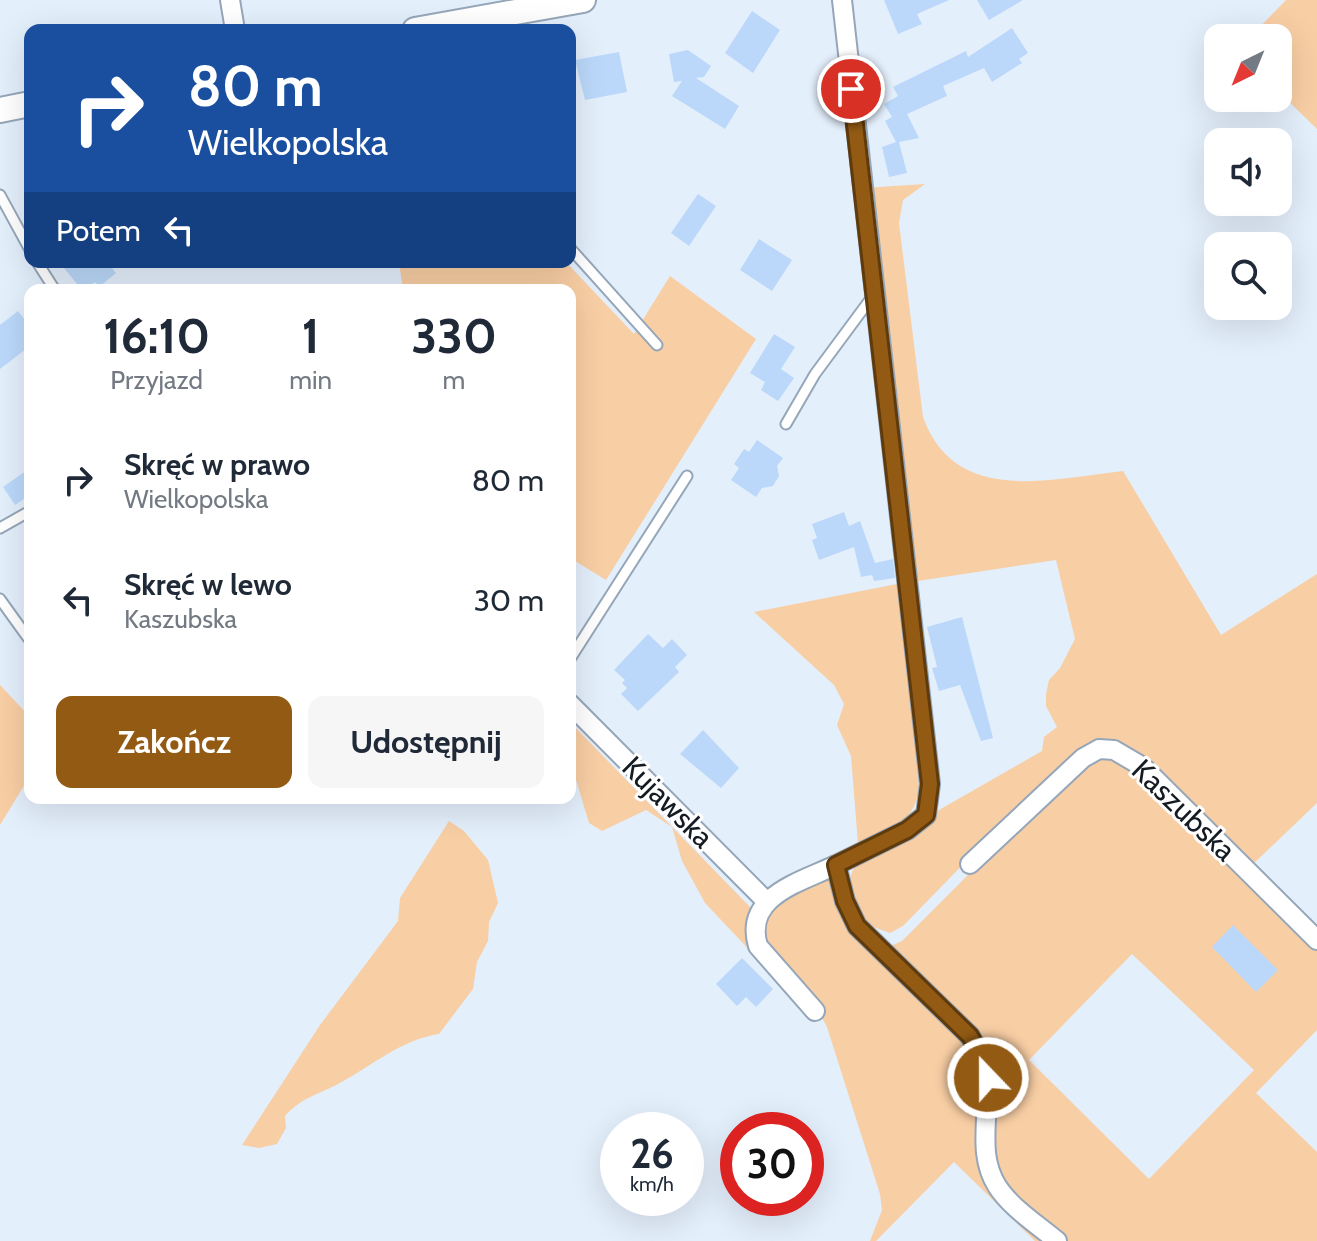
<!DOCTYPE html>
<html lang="pl">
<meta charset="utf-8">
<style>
body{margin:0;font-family:Cabin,sans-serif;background:#f6f6f7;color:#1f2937;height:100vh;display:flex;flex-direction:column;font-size:30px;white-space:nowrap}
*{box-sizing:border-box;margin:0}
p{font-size:26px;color:#747a83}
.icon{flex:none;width:44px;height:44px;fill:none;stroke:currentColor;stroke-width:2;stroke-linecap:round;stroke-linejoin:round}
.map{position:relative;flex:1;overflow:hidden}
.drawer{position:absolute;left:24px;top:284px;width:552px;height:520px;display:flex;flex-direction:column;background:#fff;border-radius:16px;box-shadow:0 8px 32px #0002}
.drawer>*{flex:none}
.guide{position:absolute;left:24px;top:24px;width:552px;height:244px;border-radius:16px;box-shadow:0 8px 32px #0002;background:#1a4fa0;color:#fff;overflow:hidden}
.needle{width:52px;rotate:223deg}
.fabs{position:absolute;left:1204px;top:24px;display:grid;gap:16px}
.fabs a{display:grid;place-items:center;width:88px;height:88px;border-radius:16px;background:#fff;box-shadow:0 8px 32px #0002;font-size:40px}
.speed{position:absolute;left:600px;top:1112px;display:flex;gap:16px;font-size:40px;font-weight:700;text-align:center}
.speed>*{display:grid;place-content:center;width:104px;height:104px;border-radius:50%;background:#fff;box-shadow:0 8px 32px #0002;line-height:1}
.speed small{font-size:20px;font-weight:400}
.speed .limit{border:12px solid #d22;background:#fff;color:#111}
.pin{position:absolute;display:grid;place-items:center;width:68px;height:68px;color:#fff;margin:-34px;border:4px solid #fff;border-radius:50%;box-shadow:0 2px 8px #0007}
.me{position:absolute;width:88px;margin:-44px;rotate:338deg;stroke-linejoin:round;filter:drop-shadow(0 0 6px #0008)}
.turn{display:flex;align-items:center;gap:28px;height:168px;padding:0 32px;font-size:36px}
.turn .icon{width:104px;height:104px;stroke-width:2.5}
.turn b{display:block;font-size:56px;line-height:68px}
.then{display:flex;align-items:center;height:76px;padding:0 32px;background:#0003;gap:16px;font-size:30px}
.eta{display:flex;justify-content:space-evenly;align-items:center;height:136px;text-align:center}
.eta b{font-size:48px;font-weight:700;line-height:56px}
.action{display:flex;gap:16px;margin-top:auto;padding:16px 32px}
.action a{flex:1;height:92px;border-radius:16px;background:#925a13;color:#fff;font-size:32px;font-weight:700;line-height:92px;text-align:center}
.action a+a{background:#f6f6f7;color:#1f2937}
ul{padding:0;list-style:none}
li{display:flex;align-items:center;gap:24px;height:120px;padding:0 32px}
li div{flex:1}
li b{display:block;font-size:30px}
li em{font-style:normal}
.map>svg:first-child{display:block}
.green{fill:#f8cea4;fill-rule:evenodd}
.building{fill:#bbd8fa}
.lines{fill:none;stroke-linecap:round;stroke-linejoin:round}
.lane-casing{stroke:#95a6b9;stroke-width:13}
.street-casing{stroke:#95a6b9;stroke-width:22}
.secondary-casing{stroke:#95a6b9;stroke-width:28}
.lane{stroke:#fff;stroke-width:9}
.street{stroke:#fff;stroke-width:18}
.secondary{stroke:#fff;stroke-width:24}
.route-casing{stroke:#5f3a0c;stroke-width:20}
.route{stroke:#925a13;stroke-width:14}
.labels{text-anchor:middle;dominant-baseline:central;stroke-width:6;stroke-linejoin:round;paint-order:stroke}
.street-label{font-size:30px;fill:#151b22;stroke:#fff}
</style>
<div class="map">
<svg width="1317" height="1241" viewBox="0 0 1317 1241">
<rect width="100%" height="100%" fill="#e4effc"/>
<path class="green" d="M1286 0H1317V129L1278 91V38H1249Z
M925 184 903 200 899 223 923 417C955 506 1050 479 1123 471L1221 635 1317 574V803L1250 867 1139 756 1125 746 1099 742 982 845 903 926 890 933 865 924C856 903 840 883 858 863L934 818 939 810 1042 751 1044 737 1057 727 1046 706V694L1049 680 1060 668 1075 639 1056 560 911 582 864 188Z
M399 262H566L634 334 670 276 756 339 606 580 570 558V290H403Z
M902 583 919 788C914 825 888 832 858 844L851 756 837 725 844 704 834 685 754 612Z
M0 685 30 717V776L0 825Z
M570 722 752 909C744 926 749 938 755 956L705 903 682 861 672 827 646 810 602 831 589 823 570 760Z
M1100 756 1125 760 1317 949V1030L1256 1093 1317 1152V1241H1068L1021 1204 994 1168 990 1066 886 948 902 941 1074 769ZM1132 954 1254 1070 1149 1179 1029 1060Z
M449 821 464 831 488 860 498 903 489 922 488 941 477 962 473 989 439 1034C400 1040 372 1066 338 1084 317 1095 301 1098 285 1116L286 1128 277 1144 259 1148 242 1145 320 1025 398 921 400 898Z
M829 873 837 904 962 1038 978 1075 982 1166 1050 1241H1035L954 1162 876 1241H870L882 1210 880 1194 827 1027 815 1004 761 941 764 914 774 902Z"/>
<path class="building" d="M884 0H949L917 14 922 24 898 34Z
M977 0H1023L989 20Z
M752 11 780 30 753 73 725 53Z
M1012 28 1028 53 1019 59 1022 63 992 82 984 68 943 86 947 96 907 114 919 138 899 142 907 173 889 177 882 147 896 142 885 121 892 117 884 104 898 96 893 87 966 51 968 57Z
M688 50 711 66 704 77 696 78 739 106 725 129 672 96 682 81 674 82 669 54Z
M619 52 627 92 585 100 575 60Z
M698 194 716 206 689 246 671 233Z
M759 239 792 260 772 291 740 270Z
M59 262H107L116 273 99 287 95 282 82 290Z
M18 311 30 326V346L0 369V325Z
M774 334 795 347 781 369 794 378 778 401 761 390 765 382 750 373Z
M757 440 783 458 777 466 779 476 773 486 762 488 756 497 731 480 739 468 734 464 744 449 749 452Z
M30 468V495L15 505 3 487Z
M844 512 849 526 860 521 875 563 893 559 895 578 874 581 872 575 861 577 854 547 819 560 812 540 817 538 812 524Z
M962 617 993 738 981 741 960 685 939 691 932 668 937 667 927 627Z
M648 634 663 648 672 639 687 655 675 667 679 672 638 711 621 694 627 688 622 683 625 680 614 670Z
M703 730 739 768 721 788 680 754Z
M1233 925 1278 970 1256 992 1212 947Z
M742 958 773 989 756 1007 746 997 737 1006 716 984Z"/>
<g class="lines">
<defs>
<path id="lane" d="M0 195 30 250
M570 248 657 345
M37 262 55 290
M786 424 815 374 872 297
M0 528 30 511
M0 599 28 638
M570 659 687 476"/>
<path id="street" d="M230 0 235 30
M842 0 930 784 926 815 907 830 836 865 845 901 857 926 970 1036C1005 1093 969 1141 997 1186 1011 1208 1038 1225 1057 1241
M570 704 765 900
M970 864 1083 758 1099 749 1114 750 1143 767 1317 940
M815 1011 758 946C743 896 801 882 836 865"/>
<path id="secondary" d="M415 30 583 0
M0 110 30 104"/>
</defs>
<use href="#lane" class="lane-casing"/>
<use href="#street" class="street-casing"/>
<use href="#secondary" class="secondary-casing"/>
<use href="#lane" class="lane"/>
<use href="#street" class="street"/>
<use href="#secondary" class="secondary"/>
</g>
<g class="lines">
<defs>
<path id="route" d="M851 89 930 784 926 815 907 830 836 865 845 901 857 926 970 1036 980 1053 988 1078"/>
</defs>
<use href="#route" class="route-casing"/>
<use href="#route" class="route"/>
</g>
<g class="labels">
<g class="street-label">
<text transform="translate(668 802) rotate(45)">Kujawska</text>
<text transform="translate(1184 810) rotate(44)">Kaszubska</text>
</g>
</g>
</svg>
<div class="fabs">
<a><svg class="needle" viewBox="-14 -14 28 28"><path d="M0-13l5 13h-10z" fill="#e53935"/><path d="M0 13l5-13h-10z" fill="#747a83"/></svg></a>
<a><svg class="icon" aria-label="sound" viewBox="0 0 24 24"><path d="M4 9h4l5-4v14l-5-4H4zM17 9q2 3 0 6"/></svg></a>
<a><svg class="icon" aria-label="search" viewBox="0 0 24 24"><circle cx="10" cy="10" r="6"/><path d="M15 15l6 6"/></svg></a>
</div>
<div class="speed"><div>26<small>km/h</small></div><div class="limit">30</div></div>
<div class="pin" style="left:851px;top:89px;background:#d93025"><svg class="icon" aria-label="arrive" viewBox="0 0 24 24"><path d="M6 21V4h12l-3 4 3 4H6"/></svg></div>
<svg class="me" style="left:988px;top:1078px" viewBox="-20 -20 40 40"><circle r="17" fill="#925a13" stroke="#fff" stroke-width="3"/><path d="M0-11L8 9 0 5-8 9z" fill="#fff"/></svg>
<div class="guide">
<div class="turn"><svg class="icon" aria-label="right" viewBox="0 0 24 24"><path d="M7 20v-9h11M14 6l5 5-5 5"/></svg><div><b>80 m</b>Wielkopolska</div></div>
<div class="then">Potem<svg class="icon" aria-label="left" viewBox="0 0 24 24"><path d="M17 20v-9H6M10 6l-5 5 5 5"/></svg></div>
</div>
<section class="drawer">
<div class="eta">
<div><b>16:10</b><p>Przyjazd</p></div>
<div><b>1</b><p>min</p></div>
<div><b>330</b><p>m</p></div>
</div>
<ul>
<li><svg class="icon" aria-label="right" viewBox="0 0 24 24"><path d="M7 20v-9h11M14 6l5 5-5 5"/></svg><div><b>Skręć w prawo</b><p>Wielkopolska</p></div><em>80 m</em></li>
<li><svg class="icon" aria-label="left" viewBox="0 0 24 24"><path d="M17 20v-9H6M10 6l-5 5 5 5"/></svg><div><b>Skręć w lewo</b><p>Kaszubska</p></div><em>30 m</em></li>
</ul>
<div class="action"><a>Zakończ</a><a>Udostępnij</a></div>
</section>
</div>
